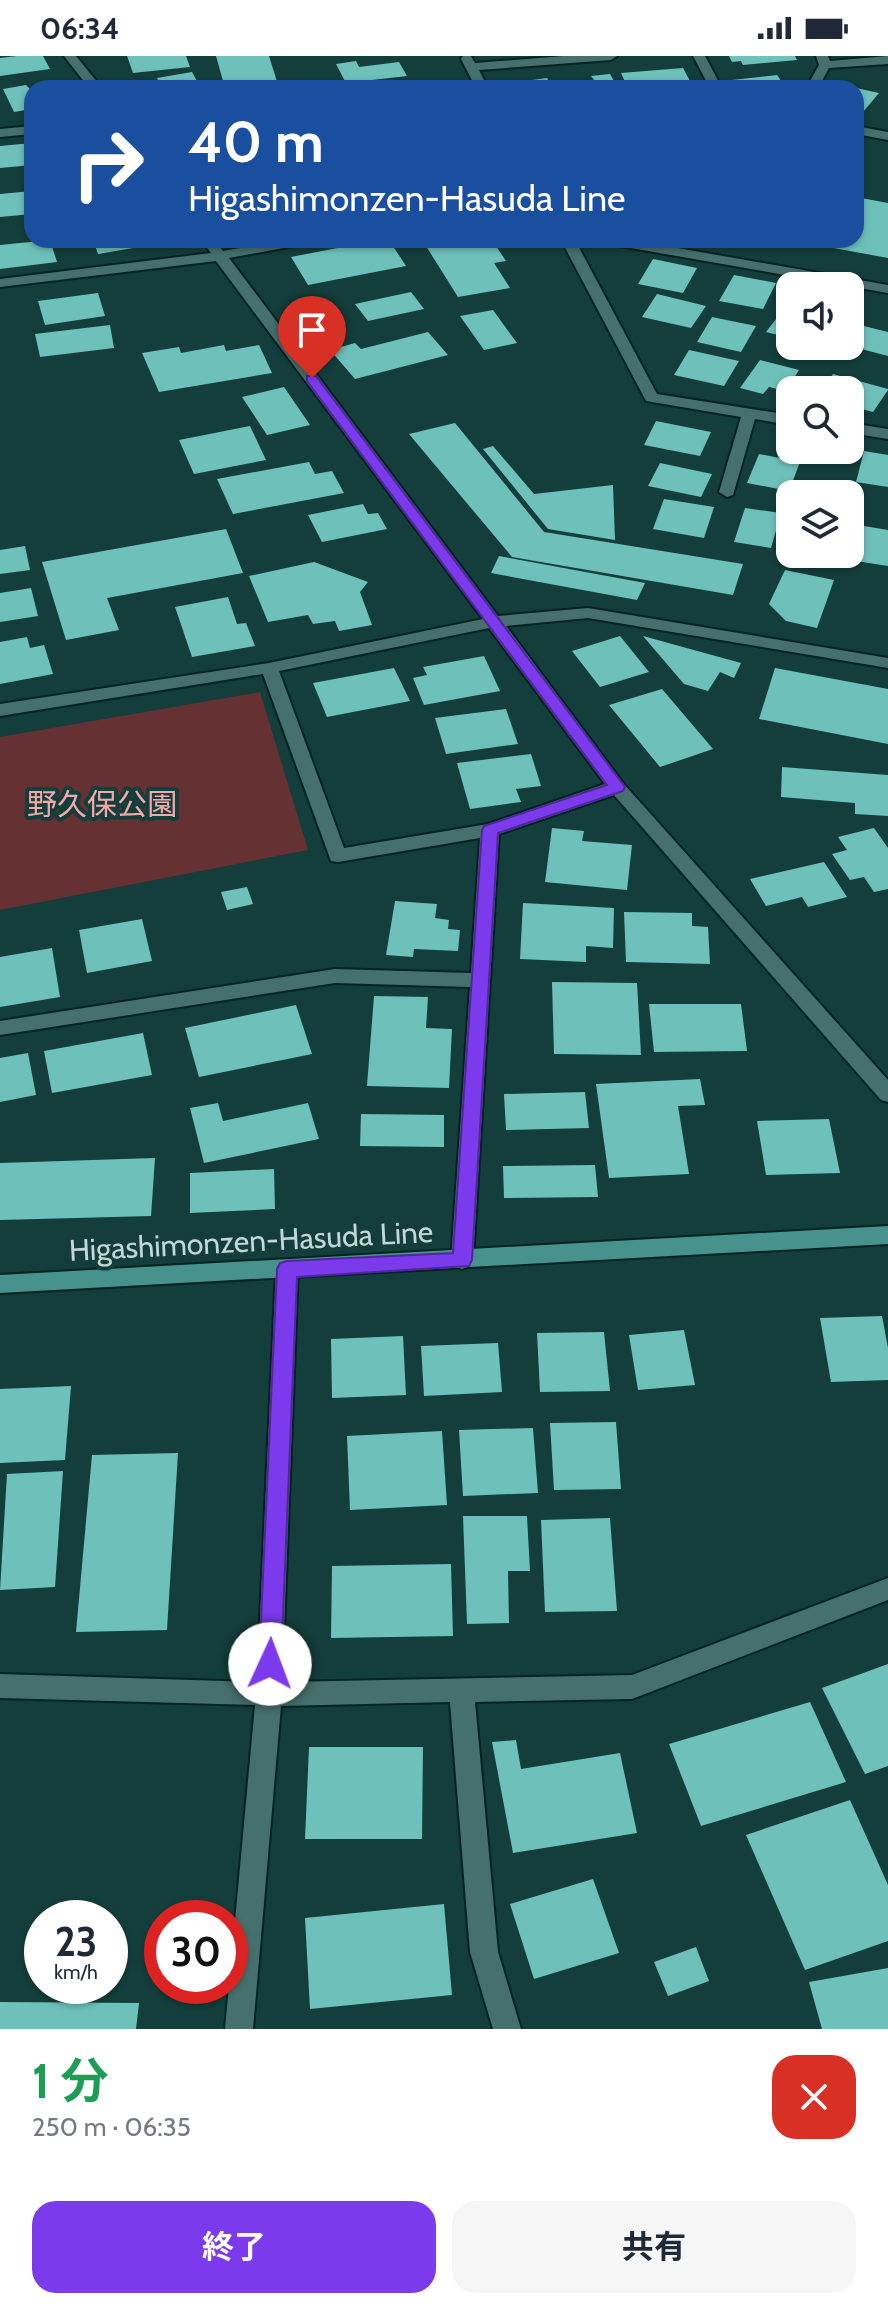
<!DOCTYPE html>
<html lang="ja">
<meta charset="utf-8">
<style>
body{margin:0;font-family:Cabin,"Noto Sans JP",sans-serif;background:#f6f6f7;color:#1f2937;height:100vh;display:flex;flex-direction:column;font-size:30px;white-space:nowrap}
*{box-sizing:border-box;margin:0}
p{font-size:26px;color:#747a83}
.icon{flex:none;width:44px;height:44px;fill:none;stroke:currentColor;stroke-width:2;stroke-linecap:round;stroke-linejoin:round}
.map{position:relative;height:1973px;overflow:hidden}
.panel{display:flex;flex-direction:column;background:#fff;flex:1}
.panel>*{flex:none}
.guide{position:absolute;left:24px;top:24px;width:840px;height:168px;border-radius:24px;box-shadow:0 2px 6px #0004;background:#1a4fa0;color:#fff;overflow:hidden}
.fabs{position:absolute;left:776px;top:216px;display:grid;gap:16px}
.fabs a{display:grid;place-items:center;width:88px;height:88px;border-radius:16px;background:#fff;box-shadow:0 2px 6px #0004;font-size:40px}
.speed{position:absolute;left:24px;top:1844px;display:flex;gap:16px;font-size:40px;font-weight:700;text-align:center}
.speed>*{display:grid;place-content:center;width:104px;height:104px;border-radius:50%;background:#fff;box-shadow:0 2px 6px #0004;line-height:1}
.speed small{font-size:20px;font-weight:400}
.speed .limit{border:12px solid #d22;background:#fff;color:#111}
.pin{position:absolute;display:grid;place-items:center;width:68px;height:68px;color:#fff;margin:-82px -34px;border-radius:50% 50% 50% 0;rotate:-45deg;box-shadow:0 0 8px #0007}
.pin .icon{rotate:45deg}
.me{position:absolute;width:88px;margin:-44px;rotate:2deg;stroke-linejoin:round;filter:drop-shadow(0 0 6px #0008)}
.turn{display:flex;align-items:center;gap:28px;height:168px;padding:0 32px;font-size:36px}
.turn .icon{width:104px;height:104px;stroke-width:2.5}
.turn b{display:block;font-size:56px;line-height:68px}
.round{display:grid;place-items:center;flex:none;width:84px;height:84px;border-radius:24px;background:#f6f6f7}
.headline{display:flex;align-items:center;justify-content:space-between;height:136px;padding:0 32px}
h1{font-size:48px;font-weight:700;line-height:60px;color:#1e9e55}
.button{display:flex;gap:16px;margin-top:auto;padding:16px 32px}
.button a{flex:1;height:92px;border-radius:24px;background:#7c3aed;color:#fff;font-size:32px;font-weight:700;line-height:92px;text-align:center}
.button a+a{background:#f6f6f7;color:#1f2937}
.status{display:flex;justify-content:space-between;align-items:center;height:56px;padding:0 40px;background:#fff;direction:ltr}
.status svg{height:22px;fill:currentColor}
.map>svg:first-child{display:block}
.green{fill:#663132}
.building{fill:#6ec0bb}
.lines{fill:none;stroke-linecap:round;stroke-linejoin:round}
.minor-casing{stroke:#032321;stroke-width:4}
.major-casing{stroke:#032321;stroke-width:4}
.minor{fill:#46706d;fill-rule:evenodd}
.major{fill:#47928d;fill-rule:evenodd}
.route{fill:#7c3aed;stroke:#51269a;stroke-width:2}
.labels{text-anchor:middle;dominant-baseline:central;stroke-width:8;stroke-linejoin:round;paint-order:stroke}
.park-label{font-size:30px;fill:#f4a9a7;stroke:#133e3b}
.street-label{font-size:30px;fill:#c3d8d6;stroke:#133e3b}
</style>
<div class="status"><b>06:34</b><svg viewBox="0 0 49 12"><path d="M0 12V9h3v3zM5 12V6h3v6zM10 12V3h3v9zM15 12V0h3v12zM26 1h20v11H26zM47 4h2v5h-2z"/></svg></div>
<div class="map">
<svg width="888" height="1973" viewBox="0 0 888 1973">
<rect width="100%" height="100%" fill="#133e3b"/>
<path class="green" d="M260 636 308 794 0 854V681Z"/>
<path class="building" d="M17 0H43L50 13 0 20V2Z
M127 0H186L190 11 133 17Z
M216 0H269L279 32H225Z
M729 0H795L797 4 743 9 741 5 732 6Z
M356 5 359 11 399 6 407 20 346 27 336 8Z
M683 12 690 25 678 26 680 31 628 32 621 17Z
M192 16 201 32H162L157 22Z
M610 18 618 32H570L568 28 595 25 591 20Z
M777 19 786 32H738L732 24Z
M547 22 553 32H522L518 26Z
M26 29 32 35V53L14 56 3 33Z
M856 32 879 37 863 56 856 54Z
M32 87V109L0 112V90Z
M32 135V158L0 161V138Z
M856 141 888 147V202L801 186 856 184Z
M50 184 57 206 0 213V189Z
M93 184H161L163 187 98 198Z
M379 184H389L406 210 308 229 291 201Z
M459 184H492L506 205 494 207 510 232 458 241 426 190Z
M653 203 697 212 683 237 638 228Z
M734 219 776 227 763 253 719 245Z
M411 236 424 253 368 265 355 248Z
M98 237 105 260 45 269 38 245Z
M657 238 706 250 691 272 642 261Z
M786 250 790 251V282L766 276Z
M493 254 517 287 484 294 460 260Z
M712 261 756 270 741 296 697 286Z
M852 267 888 276V300L850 290Z
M110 269 114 292 40 301 35 278Z
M428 276 448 299 355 323 330 294 355 287 361 293Z
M224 289 226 295 259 289 272 317 159 336 142 297 179 291 181 297Z
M689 294 739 305 724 330 674 319Z
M760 304 799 314 794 322 811 328 806 334 790 336 769 331 763 338 740 332Z
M833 318 888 333V334L873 356 850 350V334H822Z
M284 331 310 369 267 379 242 341Z
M656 365 711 376 700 400 644 389Z
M455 367 544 476 743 508 733 539 512 501 409 378Z
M250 370 266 404 194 418 179 384Z
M493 390 534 438 613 429 615 484 548 473 483 393Z
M864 395 888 399V431L856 426Z
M759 398 800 406 789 435 747 427Z
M309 406 315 418 332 415 344 437 233 458 217 423Z
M660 407 712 418 701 441 648 430Z
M664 443 714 451 704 482 653 473Z
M363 448 368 458 378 457 387 473 322 486 308 459Z
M745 452 781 457 771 492 734 486Z
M852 468 888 474V510L843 503 844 498H850Z
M226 473 243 517 107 542 119 574 66 584 42 506Z
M25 490 30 514 0 518V494Z
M499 500 645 527 637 544 491 517Z
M314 506 368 526 360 536 372 569 339 575 335 565 313 568 308 559 268 566 249 520Z
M785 514 834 524 817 572 786 565 769 548Z
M31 532 38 560 0 566V537Z
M228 541 237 568 246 567 255 590 192 601 175 551Z
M620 580 649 616 600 631 572 595Z
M643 580 741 607 734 622 720 616 708 635 684 628Z
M27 581 30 592 44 589 53 618 0 628V586Z
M484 600 500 635 424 649 413 622 427 619 423 611Z
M394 612 410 645 327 661 313 627Z
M775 612 888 633V688L759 663Z
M662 633 713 693 660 711 609 649Z
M506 653 518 688 446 698 435 662Z
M531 698 541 730 516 733 521 746 470 753 457 707Z
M782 711 888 719V760L855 758V747L781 741Z
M552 772 584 775 582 785 632 789 627 834 545 826Z
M874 772 888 792V833L874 836 864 821 850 824 832 798 847 794 838 781Z
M824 806 847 841 808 851 802 841 766 850 750 823Z
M247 831 253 848 227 854 221 836Z
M395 845 437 848 435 862 449 864 448 873 460 874 458 895 414 893 413 901 386 899Z
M523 847 614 852 613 892 586 890V906L520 903Z
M624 856 692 857V870L708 871 710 908 626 906Z
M142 863 152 905 87 917 79 874Z
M52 892 60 941 0 951V901Z
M552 926 637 927 641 999 554 998Z
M374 940 428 941 426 972 452 973 449 1032 367 1030Z
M649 948H741L747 995 654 996Z
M296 949 312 998 199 1021 185 972Z
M143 977 152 1019 52 1037 44 995Z
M28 997 36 1039 0 1046V1002Z
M700 1023 705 1049 678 1050 689 1118 609 1122 596 1028Z
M585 1036 589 1072 506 1074 504 1038Z
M218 1047 223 1065 308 1047 319 1083 204 1107 190 1052Z
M361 1058 444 1059V1091L360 1090Z
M829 1063 840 1117 766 1119 757 1065Z
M155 1102 151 1160 0 1164V1107Z
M595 1109 598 1141 504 1142 503 1110Z
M274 1113 275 1153 190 1157V1117Z
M882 1260 888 1292V1324L831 1326 820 1262Z
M684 1274 695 1329 638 1334 629 1279Z
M604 1276 610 1335 540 1336 537 1277Z
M403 1280 406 1339 332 1342 331 1283Z
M498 1287 502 1336 424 1340 421 1290Z
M71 1330 65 1404 0 1407V1333Z
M616 1366 621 1433 554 1434 550 1367Z
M533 1372 538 1437 463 1440 459 1374Z
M442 1375 447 1449 350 1454 347 1380Z
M178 1397 167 1574 76 1576 92 1399Z
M63 1415 55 1531 0 1534 7 1418Z
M463 1460H527L530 1515H508L509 1567 467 1568Z
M610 1462 617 1555 545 1556 541 1464Z
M451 1508 453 1580 331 1582 332 1510Z
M888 1608V1710L865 1718 822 1632Z
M810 1646 846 1726 701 1770 669 1688Z
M516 1684 521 1713 620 1697 637 1777 513 1797 492 1686Z
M309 1691H423L422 1783H305Z
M850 1744 888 1829V1885L805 1914 746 1779Z
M593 1823 619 1897 534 1923 510 1848Z
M444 1848 452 1939 310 1953 305 1862Z
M696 1891 709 1925 668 1940 654 1906Z
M888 1912V1973H822L809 1926Z
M0 1946 139 1947 136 1973H0Z"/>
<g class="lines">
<defs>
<path id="minor" d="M64 0H76L102 32H89Z
M463 0H471L475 7 564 0H617L611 4 479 14 488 32H476L461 3Z
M693 0H705L722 32H710Z
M816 0H828L830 5 888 0V8L829 12 818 32H806L819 9Z
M32 70V78L0 81V73Z
M856 70 888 76V84L856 78Z
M201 184H215L223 195 283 184H312L305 188 229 202 498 560 588 552 888 602V612L588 562 506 570 623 727 888 1024V1046L881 1044 614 739 499 778 473 1204 470 1210 462 1213 454 1210 451 1204 470 931 335 927 0 979V965L335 913 471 917 480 782 338 806 331 805 263 618 0 660V648L269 607 483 563 216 205 0 231V223L211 197ZM489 572 605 728 488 768 344 792 279 615Z
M561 184H575L657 338 790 359V369L755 363 733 439 727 441 719 436 741 361 646 345Z
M601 184H632L888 229V237L608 188Z
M850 367 888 373V383L850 377Z
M287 1204 295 1207 298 1213 282 1626 632 1619 888 1522V1544L632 1643 475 1646 498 1896 521 1973H493L470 1896 450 1646 281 1650 253 1973H225L255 1649 0 1642V1618L257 1626 276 1213 279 1207Z"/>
<path id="major" d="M888 1170V1188L0 1237V1219Z"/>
</defs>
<use href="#minor" class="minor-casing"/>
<use href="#major" class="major-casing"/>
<use href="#minor" class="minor"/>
<use href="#major" class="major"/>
</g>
<path class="route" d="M307 320H316L625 731 623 735 498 777 472 1204 469 1210 297 1221 281 1608 278 1616 270 1619 262 1616 259 1608 277 1213 280 1207 287 1205 453 1197 482 774 484 770 607 729 307 325Z"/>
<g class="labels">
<g class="park-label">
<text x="102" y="748">野久保公園</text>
</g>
<g class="street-label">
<text transform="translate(251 1185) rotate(-3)">Higashimonzen-Hasuda Line</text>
</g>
</g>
</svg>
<div class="fabs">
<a><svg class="icon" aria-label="sound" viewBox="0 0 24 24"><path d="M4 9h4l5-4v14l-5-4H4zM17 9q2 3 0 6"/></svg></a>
<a><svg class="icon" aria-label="search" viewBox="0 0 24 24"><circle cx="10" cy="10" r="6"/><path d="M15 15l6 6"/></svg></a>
<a><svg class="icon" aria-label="layers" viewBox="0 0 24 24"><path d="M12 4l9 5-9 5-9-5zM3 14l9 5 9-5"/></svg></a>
</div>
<div class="speed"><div>23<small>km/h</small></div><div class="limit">30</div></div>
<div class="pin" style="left:312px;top:322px;background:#d93025"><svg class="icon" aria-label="arrive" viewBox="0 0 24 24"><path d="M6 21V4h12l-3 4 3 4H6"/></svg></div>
<svg class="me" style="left:270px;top:1608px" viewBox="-20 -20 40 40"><circle r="19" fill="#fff"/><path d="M0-13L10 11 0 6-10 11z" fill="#7c3aed"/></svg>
<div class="guide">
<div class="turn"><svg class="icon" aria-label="right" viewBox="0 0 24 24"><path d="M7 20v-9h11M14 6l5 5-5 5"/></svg><div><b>40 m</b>Higashimonzen-Hasuda Line</div></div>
</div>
</div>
<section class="panel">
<div class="headline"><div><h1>1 分</h1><p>250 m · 06:35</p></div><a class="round" style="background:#d93025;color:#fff"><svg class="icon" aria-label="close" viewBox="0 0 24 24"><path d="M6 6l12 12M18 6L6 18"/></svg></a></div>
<div class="button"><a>終了</a><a>共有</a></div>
</section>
